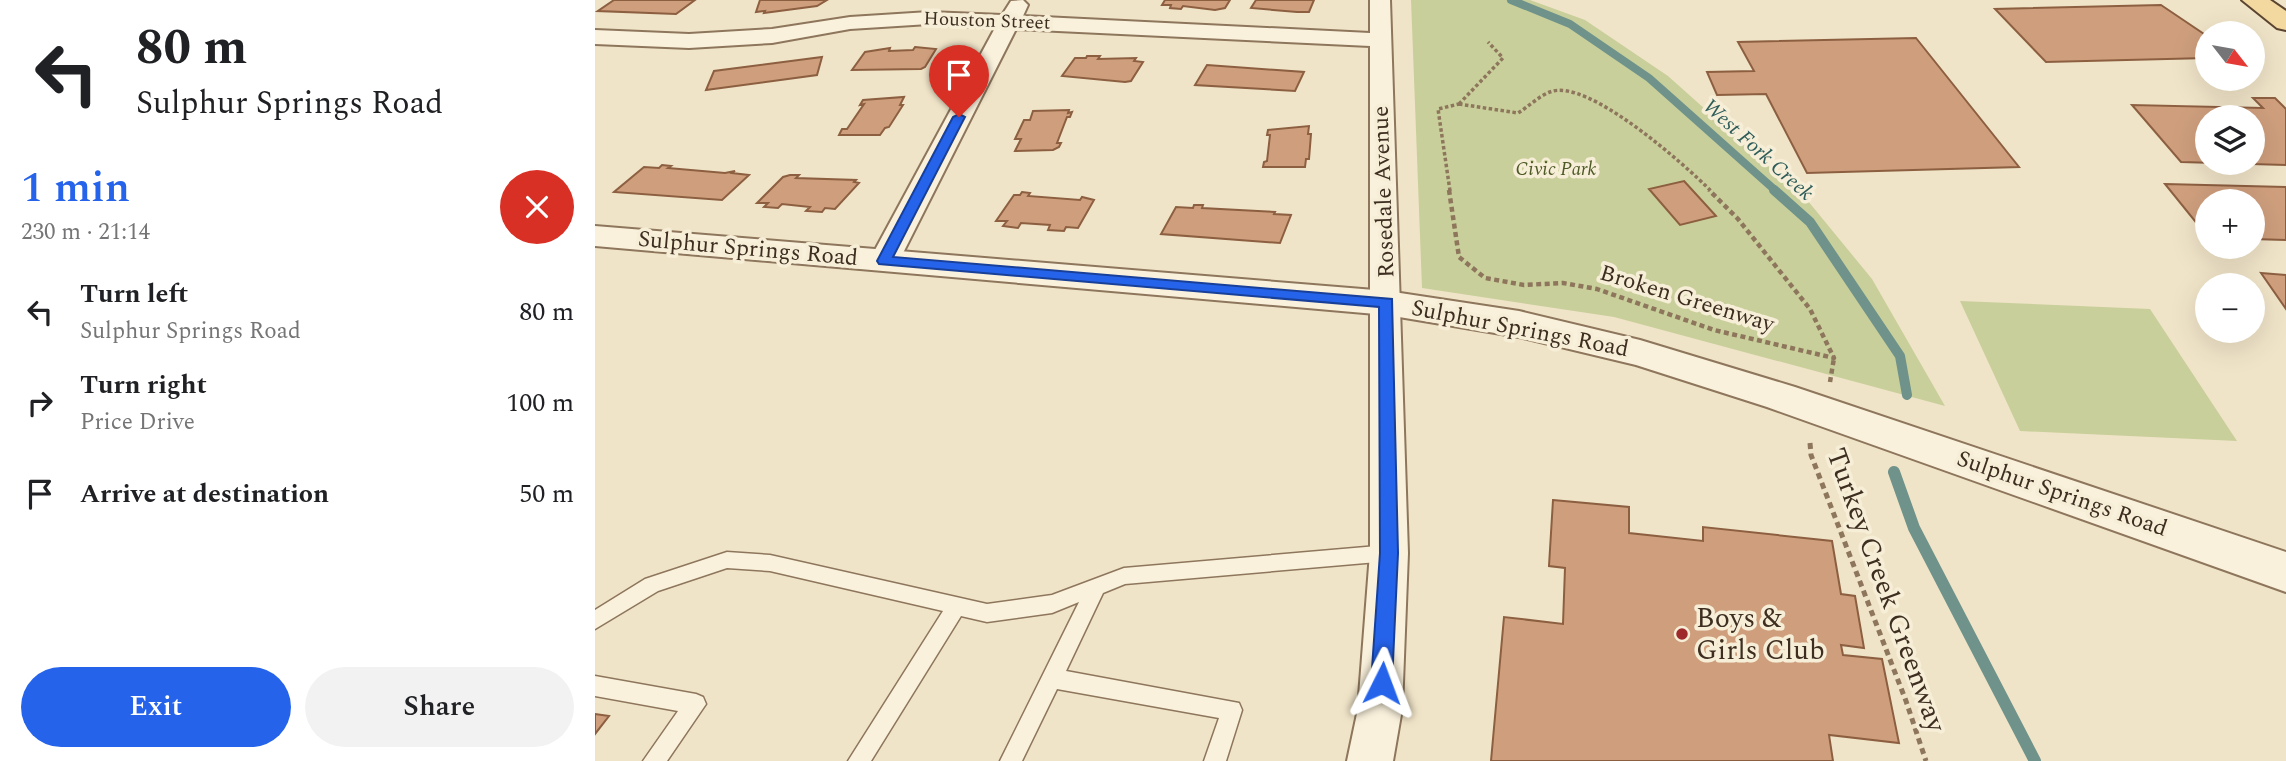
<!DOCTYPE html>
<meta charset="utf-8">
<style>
body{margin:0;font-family:Spectral,serif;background:#f2f2f2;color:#202124;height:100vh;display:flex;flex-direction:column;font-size:26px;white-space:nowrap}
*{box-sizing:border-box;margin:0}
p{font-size:23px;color:#757577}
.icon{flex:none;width:38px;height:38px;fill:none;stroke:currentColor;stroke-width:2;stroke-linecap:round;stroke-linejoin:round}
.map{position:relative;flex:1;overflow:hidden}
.drawer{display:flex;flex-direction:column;background:#fff;width:595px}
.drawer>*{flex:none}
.banner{background:#fff;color:#202124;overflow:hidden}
.needle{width:46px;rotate:121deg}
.buttons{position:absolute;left:1600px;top:21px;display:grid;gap:14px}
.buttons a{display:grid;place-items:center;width:70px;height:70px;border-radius:50%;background:#fff;box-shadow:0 7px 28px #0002;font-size:35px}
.pin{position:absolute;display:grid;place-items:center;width:60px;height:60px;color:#fff;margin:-72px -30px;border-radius:50% 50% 50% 0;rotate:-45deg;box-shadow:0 0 7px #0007}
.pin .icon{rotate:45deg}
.me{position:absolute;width:77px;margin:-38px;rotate:3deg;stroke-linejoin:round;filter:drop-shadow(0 0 5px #0008)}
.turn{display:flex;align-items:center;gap:24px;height:147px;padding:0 21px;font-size:32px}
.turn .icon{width:91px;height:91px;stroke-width:2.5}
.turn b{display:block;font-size:49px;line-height:60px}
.round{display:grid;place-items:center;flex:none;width:74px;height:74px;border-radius:37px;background:#f2f2f2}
.head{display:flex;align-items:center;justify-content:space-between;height:119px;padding:0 21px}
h1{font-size:42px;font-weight:600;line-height:52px;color:#2563eb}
.action{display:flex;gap:14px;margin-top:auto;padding:14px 21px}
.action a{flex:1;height:80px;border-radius:42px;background:#2563eb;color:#fff;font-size:28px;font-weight:600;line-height:80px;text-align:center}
.action a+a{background:#f2f2f2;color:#202124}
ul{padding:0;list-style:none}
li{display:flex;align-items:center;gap:21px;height:91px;padding:0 21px}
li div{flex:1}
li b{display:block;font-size:26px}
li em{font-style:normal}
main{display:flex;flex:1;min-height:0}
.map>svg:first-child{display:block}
.green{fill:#c9cf9b}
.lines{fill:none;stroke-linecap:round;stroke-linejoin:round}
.stream-far2{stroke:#6f938a;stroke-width:8}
.stream-far1{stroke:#6f938a;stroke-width:10}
.stream{stroke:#6f938a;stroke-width:12}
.building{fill:#cf9f7d;stroke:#8d5f41;stroke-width:2;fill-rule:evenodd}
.service-casing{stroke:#8d765c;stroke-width:3}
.minor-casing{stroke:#8d765c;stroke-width:4}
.tertiary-casing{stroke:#8d765c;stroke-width:4}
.primary-casing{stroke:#5b4430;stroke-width:4}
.path-far2{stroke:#8d765c;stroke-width:3.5;stroke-dasharray:3.5 2.5;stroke-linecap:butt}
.path-far1{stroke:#8d765c;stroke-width:4.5;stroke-dasharray:5 3.5;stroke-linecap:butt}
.path{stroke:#8d765c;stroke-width:5;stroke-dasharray:6 4.5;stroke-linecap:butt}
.service{fill:#faf1dc;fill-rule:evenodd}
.minor{fill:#faf1dc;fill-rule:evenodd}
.tertiary{fill:#faf1dc;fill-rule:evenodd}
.primary{fill:#f3d9a0;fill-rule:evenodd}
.route{fill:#2563eb;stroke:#184099;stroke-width:2}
.poi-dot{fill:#9e2a2b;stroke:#f7eed8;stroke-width:2.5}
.labels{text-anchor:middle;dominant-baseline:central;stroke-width:7;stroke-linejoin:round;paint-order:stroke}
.far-street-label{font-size:19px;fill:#3d2e20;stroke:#f7eed8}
.far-park-label{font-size:19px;font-style:italic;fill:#4d5a26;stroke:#f7eed8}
.far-water-label{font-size:21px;font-style:italic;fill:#2f5d5a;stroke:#f7eed8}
.street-label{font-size:23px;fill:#3d2e20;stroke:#f7eed8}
.near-street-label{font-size:28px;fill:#3d2e20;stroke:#f7eed8}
.near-poi-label{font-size:28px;fill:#3d2e20;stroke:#f7eed8;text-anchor:start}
</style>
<main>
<section class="drawer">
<div class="banner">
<div class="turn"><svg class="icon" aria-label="left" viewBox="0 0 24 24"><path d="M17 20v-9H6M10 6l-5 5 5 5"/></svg><div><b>80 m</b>Sulphur Springs Road</div></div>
</div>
<div class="head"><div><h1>1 min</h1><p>230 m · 21:14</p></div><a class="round" style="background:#d93025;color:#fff"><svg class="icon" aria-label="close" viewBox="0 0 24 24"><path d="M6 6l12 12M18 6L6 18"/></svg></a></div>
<ul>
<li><svg class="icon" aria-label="left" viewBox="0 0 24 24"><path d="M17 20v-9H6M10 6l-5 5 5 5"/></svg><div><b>Turn left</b><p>Sulphur Springs Road</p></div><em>80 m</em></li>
<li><svg class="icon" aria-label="right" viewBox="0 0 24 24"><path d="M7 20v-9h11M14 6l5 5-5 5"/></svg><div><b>Turn right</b><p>Price Drive</p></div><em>100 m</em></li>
<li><svg class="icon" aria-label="arrive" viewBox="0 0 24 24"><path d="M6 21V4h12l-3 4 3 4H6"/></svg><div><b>Arrive at destination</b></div><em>50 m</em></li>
</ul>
<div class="action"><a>Exit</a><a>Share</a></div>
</section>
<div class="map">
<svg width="1691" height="761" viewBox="0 0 1691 761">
<rect width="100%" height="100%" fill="#f0e4c8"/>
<path class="green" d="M816 0H935L990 20 1073 76 1213 201 1277 279 1350 406 1019 317 827 288Z
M1365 301 1555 309 1642 441 1425 431Z"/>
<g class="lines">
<path class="stream-far2" d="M916 0 975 24 1054 78 1181 191"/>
<path class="stream-far1" d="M1179 190 1215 222 1305 356 1312 395"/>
<path class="stream" d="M1299 472 1319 528 1440 761"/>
</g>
<path class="building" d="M19 0H100L81 14 3 11Z
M165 0H232L222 6 169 13 170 11 161 12Z
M570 0H635L630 8 620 10 588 6 586 9 575 8 576 5H567Z
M661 0H719L714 12H702L656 8Z
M1566 5 1612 36V39H1608L1612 42V58L1451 62 1400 9Z
M1321 38 1424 167 1212 173 1171 94 1122 95 1112 72 1159 71 1143 42Z
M320 47 341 49 330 67 326 69 257 70 270 52 295 48 294 51 318 50Z
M492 56H505L503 59 541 58 539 61 548 62 536 81 530 82 467 76 480 58H491Z
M227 57 222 75 111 90 119 71Z
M612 65 709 72 700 91 600 85Z
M309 97 305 105H308L294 127 290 128 285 135H244L247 129H252L269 104 265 105 268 100Z
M1658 98H1680L1691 109V165L1586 162 1537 105 1668 108ZM1612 117H1657V163H1612Z
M474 110 473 113 477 112 475 117H472L462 143H466L464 147 458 150 420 151 426 139H420L429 120H435L438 111Z
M714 126 713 134H716L714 159H711L710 167H668L669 162 672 161 675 135H672L673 130Z
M67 165 76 166 73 168 130 173 140 171 137 173 154 175 127 200 19 192 49 167 64 168Z
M195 175H204L201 178 261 180 259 182 264 183 240 209 230 208 227 212 211 211 215 207 187 204 183 208 169 207 173 203H162L188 177Z
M1089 181 1121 216 1085 225 1054 189Z
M1570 184 1691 187V240L1657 239V201H1612V236Z
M427 192 435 193 433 196 485 200 487 197 499 200 483 228 471 227 469 231 453 230 455 225 426 223 423 228 408 226 412 221H401L419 195H425Z
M599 205H608L607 208 680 212 679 214 696 215 685 243 566 234 581 207 598 208Z
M1666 273 1691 275V309Z
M958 500 1034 507V533L1108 541V527L1237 541 1246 594 1260 596 1269 648 1246 645 1248 655 1287 659 1304 743 1234 735 1238 761H896L909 617 968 624 970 568 954 566Z
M0 714 14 716 0 734Z"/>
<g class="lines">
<defs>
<path id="service" d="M794 545 801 547 803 553 801 559 794 561 530 584 508 593 471 671 644 703 647 710 631 761H609L624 718 462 689 427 761H405L484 602 457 613 392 622 366 616 276 761H253L348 611 175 571 132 568 63 591 0 629V610L50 579 132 552 175 555 392 604 457 595 529 568Z
M0 676 101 694 108 697 111 704 72 761H48L83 711 0 696Z"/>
<path id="minor" d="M428 0 433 5 428 16 775 33V0H795L813 553 807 709 798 761H752L763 709 775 553V46L421 29 304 261 299 268 289 270 279 268 274 261 400 28 334 24 255 29 177 43 94 48 0 44V30L94 34 177 29 255 17 334 12 407 15 416 1Z"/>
<path id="tertiary" d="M0 226 792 291 924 311 1045 340 1200 387 1691 552V592L1172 407 1041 365 924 337 792 315 0 246Z"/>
<path id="primary" d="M1647 0H1675L1691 11V30L1682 28Z"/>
</defs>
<use href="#service" class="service-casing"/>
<use href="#minor" class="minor-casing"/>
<use href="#tertiary" class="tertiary-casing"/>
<use href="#primary" class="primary-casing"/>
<path class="path-far2" d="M864 104 923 113C933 107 944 96 955 92 992 77 1090 165 1116 191
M864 104 908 58 893 42
M855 191 843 109 864 104"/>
<path class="path-far1" d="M854 190 864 257 890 278 929 285 968 283 1002 289 1119 330 1239 358 1215 309 1143 219 1114 190
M1235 382 1239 358"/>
<path class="path" d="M1215 443 1216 455 1311 701 1331 761"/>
<use href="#service" class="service"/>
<use href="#minor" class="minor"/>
<use href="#tertiary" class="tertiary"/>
<use href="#primary" class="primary"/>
</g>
<path class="route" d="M364 114 370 117 298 257 797 299 803 553 797 683 794 690 787 692 779 690 776 683 785 553 784 307 284 264 282 261 358 117Z"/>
<circle class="poi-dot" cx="1087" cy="634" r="7"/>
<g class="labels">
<g class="far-street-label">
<text transform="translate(392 21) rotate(2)">Houston Street</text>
</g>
<g class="far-park-label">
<text x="961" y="169">Civic Park</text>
</g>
<g class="far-water-label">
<text transform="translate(1163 150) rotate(42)">West Fork Creek</text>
</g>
<g class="street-label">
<text transform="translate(789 192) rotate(-92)">Rosedale Avenue</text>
<text transform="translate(153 249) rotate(5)">Sulphur Springs Road</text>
<text transform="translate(1092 299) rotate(17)">Broken Greenway</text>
<text transform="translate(925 329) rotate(11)">Sulphur Springs Road</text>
<text transform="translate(1467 494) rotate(19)">Sulphur Springs Road</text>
</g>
<g class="near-street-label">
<text transform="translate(1291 590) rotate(70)">Turkey Creek Greenway</text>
</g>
<g class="near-poi-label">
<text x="1101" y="618">Boys &amp;<tspan x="1101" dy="32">Girls Club</tspan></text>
</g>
</g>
</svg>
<div class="buttons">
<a><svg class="needle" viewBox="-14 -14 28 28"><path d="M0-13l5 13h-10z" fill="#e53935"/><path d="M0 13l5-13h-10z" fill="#757577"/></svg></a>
<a><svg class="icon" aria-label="layers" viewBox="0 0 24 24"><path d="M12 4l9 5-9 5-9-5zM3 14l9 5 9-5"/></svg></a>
<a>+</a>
<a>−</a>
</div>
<div class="pin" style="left:364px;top:117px;background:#d93025"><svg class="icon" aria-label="arrive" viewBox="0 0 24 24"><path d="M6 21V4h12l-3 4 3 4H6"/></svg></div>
<svg class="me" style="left:787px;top:683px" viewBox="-20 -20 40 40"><path d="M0-17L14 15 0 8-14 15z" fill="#2563eb" stroke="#fff" stroke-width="4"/></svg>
</div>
</main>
